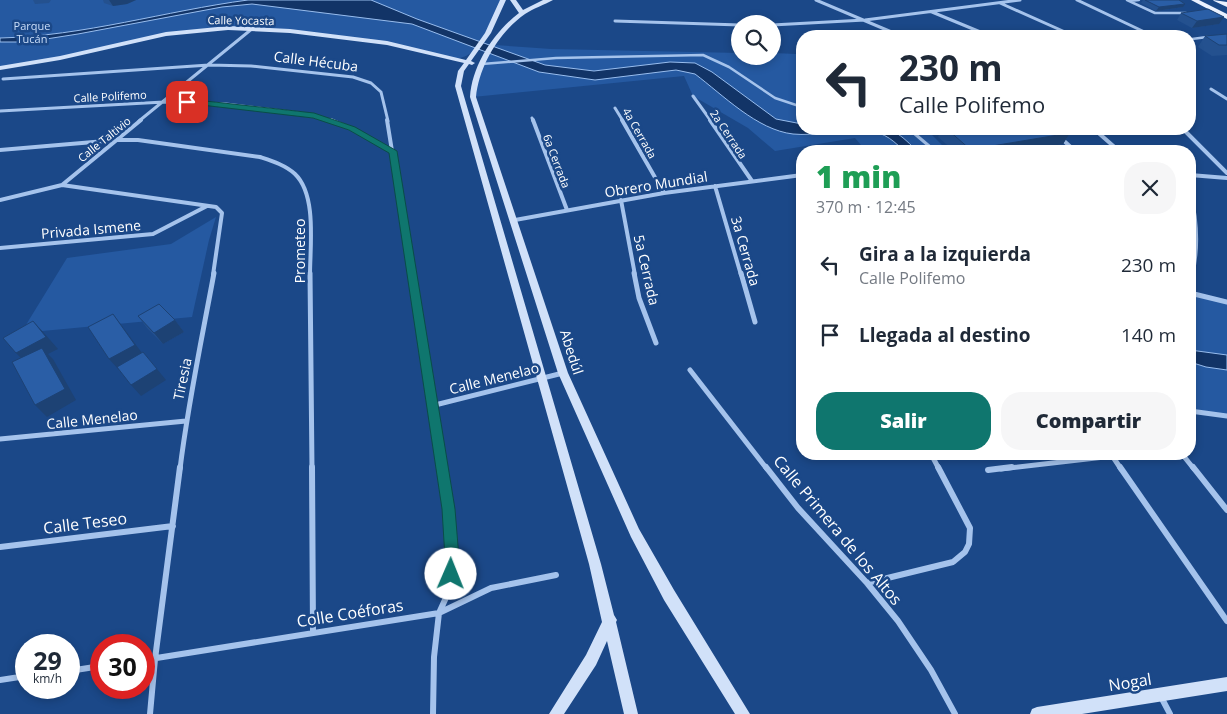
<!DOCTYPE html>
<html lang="es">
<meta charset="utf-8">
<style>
body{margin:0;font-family:"Open Sans",sans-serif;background:#f6f6f7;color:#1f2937;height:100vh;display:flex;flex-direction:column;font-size:19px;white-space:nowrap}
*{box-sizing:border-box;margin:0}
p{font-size:16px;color:#747a83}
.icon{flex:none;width:28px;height:28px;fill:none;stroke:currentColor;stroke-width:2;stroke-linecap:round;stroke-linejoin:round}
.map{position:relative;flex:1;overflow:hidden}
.drawer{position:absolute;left:796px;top:145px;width:400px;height:315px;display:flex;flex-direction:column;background:#fff;border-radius:20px;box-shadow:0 2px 8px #0003}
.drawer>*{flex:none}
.top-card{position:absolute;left:796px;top:30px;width:400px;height:105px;border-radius:20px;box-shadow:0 2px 8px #0003;background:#fff;color:#1f2937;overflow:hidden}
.buttons{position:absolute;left:731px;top:15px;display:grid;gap:10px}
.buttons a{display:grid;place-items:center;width:50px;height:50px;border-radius:50%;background:#fff;box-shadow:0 2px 8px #0003;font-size:25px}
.speed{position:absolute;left:15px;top:634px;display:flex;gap:10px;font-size:25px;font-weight:700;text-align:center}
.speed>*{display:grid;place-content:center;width:65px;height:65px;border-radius:50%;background:#fff;box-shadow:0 2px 8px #0003;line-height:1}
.speed small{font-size:12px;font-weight:400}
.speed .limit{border:8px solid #d22;background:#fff;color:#111}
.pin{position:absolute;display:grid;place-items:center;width:42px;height:42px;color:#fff;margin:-21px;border-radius:10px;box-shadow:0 2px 8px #0006}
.me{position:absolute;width:55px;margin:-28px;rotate:1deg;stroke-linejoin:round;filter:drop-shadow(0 0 4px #0008)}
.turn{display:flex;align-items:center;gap:18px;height:105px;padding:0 20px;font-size:22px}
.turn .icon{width:65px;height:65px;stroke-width:2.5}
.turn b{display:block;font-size:35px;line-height:42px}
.round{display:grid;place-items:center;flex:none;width:52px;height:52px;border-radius:20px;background:#f6f6f7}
.headline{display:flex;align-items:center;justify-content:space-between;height:85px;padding:0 20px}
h1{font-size:30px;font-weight:800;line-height:38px;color:#1e9e55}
.button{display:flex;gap:10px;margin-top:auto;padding:10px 20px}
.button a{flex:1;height:58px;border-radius:20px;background:#0f766e;color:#fff;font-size:20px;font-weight:800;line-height:58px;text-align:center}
.button a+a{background:#f6f6f7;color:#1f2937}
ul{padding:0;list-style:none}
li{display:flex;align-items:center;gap:15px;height:70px;padding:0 20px}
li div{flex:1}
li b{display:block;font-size:19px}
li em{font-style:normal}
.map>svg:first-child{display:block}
.green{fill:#2559a1}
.water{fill:#123467;stroke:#98bdee}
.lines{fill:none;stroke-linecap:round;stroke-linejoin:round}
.lane-far1{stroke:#a5c3ec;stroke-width:2.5}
.lane{stroke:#a5c3ec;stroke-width:3}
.street-far3{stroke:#a5c3ec;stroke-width:3}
.street-far2{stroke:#a5c3ec;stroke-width:4}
.street-far1{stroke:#a5c3ec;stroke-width:5}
.street{stroke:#a5c3ec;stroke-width:6}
.secondary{fill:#d1e1f9;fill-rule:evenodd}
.primary{fill:#eaf1ff;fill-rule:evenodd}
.wall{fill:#24518f}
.shaded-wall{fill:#1d4274}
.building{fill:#2a5ea6;stroke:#1d4274}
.route{fill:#0f766e;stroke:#0a4d48}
.labels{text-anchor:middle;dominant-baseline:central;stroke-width:5;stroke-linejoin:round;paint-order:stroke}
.far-street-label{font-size:11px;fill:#fff;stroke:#1b4888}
.far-park-label{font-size:11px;fill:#cadef9;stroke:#1b4888}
.street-label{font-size:14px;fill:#fff;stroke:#1b4888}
.near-street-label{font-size:16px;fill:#fff;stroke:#1b4888}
</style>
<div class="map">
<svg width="1227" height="714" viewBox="0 0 1227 714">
<rect width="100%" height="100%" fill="#1b4888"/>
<path class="green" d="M0 0H503L477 49 466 56 454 60 406 46 253 28 187 31 60 58 0 68Z
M494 45 551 49 740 53V56H772L773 53 796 54 802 74V129H926L948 151H866L855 138 775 151 748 128 693 96 684 76 473 97 478 74Z
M216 217 209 240 192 317 21 333 67 258 171 244Z
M1190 293 1227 301V416L1190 411Z"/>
<path class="water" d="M248 0H371L417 19 545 65 594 71 670 62 695 63 712 72 776 119 802 124V129H858C837 131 814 136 793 134 757 130 723 95 695 74L676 70 595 80 539 72 412 24 252 4 222 7 78 34 27 42H0V38C84 36 165 11 248 0Z
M860 129C893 129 894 128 917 151H904C889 136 882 132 860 129Z
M1190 350 1227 355V370L1206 367 1190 362Z"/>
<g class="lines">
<path class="lane-far1" d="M1127 0 1155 13H1186
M1129 1 1139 0
M1192 39 1207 37
M482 64 556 58 703 55 729 67 775 98 802 107"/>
<path class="lane" d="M909 129 935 151"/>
<path class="street-far3" d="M816 0 901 36
M1077 0 1153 36
M1000 3 1074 36
M932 12 990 36
M615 21 740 25
M772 25 865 20 1020 0
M3 79 209 65 251 66 353 77 371 83 381 92 388 121
M1211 89 1227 99
M693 96 711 121
M615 108 623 121
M0 111 164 102 226 104 298 113 334 121
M532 118 533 121
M139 121 253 28"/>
<path class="street-far2" d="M331 120 352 129 393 151
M387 120 412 275
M533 120 567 210
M622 120 664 193
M710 120 752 181
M1051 129 1075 151
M1094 129 1119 151
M1183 129 1227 173
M0 150 117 140H138L260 157C272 161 285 165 295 174 317 195 310 246 310 275
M1190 175 1227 178
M62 185 216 207 222 213 213 275
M715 186 741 275
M1190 192C1197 220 1199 246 1192 275
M0 200 62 185 141 120
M621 200 635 275
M515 220 664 193 802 175
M0 248 153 234 207 206"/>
<path class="street-far1" d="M310 273 312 469
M412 273 442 469
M634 273 639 298 656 343
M741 273 755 322
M1190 284 1193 273
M1190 293 1227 302
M690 370 767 469
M431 406 563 373
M1190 411 1227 416
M0 439 186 421
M931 454 939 469
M1111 454 1121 469
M1182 454 1194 469
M180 469C188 403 202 338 214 273
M1001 469 1113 456"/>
<path class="street" d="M312 467 313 633
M766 467 798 508 867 583 898 621 931 670 955 714
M1120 467 1227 621
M1193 467 1227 510
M988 470 1012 467
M0 547 173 526
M867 583 953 562 965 552 969 544 970 528 938 467
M144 660 439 613 491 588 556 575
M69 671 101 666
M0 680 26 676
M1160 695 1170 714
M150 714 155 659 180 467
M433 714 434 657 439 613 449 591 452 558 448 509 442 467"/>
<path class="secondary" d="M500 0H506L491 33 471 61 475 63 472 65 469 64 464 71 461 86 601 564 614 615 617 620 616 622 638 714H624L607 641 596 665 564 714H549L586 655 602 622 589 564 455 86 458 71 464 63 387 45 290 33 228 30 166 36 60 60 0 70V66L60 56 166 32 228 26 290 29 387 41 466 60 485 33Z
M510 0H516L523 10 543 0H553C544 5 534 8 525 14 499 32 479 66 476 97L568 373 639 529 674 590 750 714H735L664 600 631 537 558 373 470 97C472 65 494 32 519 13Z
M1227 677V691L1082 714H1030L1032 709 1037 707Z"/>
<path class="primary" d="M1191 0H1199L1227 14V19Z
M1213 0 1227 2V7L1214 1Z"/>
</g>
<path class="wall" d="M33 0H51L49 3 35 4Z
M103 0H136L127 4 113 6 104 3Z
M1143 0H1179L1183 7 1156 11 1141 3Z
M1181 13 1219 24 1192 28 1177 20Z
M1227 34V55L1212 56 1198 47 1205 36Z
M942 129H1065L1070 133 1063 144 1024 151H954L938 137Z
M138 316 175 320 184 332 163 344 147 328Z"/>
<path class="shaded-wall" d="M109 0H136L127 4 113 6Z
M1185 4 1183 7 1156 11 1159 7Z
M1224 17 1219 24 1192 28 1197 21Z
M1070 133 1063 144 1024 151H985L986 147Z
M113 314 145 357 119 370 109 359Z
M175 320 184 332 163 344 154 333Z
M33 321 44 333 58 349 48 354 53 359 76 400 47 417 35 405 28 365 16 353Z
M157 369 166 380 141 396 131 385Z"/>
<path class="building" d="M1145 0H1179L1185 4 1159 7Z
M1208 9 1224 17 1197 21 1181 13Z
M1227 34V45H1219L1205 36Z
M947 129H1065L1070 133 986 147 991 151H972Z
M159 304 175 320 154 333 138 316Z
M113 314 135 345 109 359 88 327Z
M33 321 46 337 16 353 3 338Z
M42 348 65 389 35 405 12 362Z
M143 352 157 369 131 385 117 367Z"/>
<path class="route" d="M187 99 314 113 355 127 397 151 455 509 459 558 456 579 451 581 446 579 443 574 445 558 442 509 389 153 349 130 313 118 184 103 183 102Z"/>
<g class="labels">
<g class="far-street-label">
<text transform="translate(241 20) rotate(1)">Calle Yocasta</text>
<text transform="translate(110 96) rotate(-3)">Calle Polifemo</text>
<text transform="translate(640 133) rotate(60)">4a Cerrada</text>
<text transform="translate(729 134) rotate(56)">2a Cerrada</text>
<text transform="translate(104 139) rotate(-39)">Calle Taltivio</text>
<text transform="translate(557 161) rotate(69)">6a Cerrada</text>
</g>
<g class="far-park-label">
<text x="32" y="25">Parque<tspan x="32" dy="13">Tucán</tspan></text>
</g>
<g class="street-label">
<text transform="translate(316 61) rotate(7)">Calle Hécuba</text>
<text transform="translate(656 184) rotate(-9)">Obrero Mundial</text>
<text transform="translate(91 229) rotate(-5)">Privada Ismene</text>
<text transform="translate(299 251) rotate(-90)">Prometeo</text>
<text transform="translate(746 251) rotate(74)">3a Cerrada</text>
<text transform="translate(647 270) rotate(77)">5a Cerrada</text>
<text transform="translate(572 352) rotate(72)">Abedúl</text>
<text transform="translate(494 378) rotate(-14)">Calle Menelao</text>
<text transform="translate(182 379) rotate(-78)">Tiresia</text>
<text transform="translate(92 419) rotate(-6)">Calle Menelao</text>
</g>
<g class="near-street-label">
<text transform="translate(85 523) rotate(-7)">Calle Teseo</text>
<text transform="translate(838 530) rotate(50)">Calle Primera de los Altos</text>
<text transform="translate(350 613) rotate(-9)">Colle Coéforas</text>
<text transform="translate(1130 682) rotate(-9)">Nogal</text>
</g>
</g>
</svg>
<div class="buttons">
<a><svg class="icon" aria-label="search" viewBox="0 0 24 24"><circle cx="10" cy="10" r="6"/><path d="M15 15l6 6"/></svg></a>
</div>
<div class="speed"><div>29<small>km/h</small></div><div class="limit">30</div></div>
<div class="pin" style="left:187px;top:102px;background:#d93025"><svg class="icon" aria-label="arrive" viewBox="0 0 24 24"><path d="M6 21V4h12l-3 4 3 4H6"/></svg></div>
<svg class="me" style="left:451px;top:574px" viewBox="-20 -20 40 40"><circle r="19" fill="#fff"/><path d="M0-13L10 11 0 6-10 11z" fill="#0f766e"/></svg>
<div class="top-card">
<div class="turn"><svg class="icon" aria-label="left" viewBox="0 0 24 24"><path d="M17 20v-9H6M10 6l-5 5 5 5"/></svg><div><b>230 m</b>Calle Polifemo</div></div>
</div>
<section class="drawer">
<div class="headline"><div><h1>1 min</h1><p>370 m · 12:45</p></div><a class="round"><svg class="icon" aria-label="close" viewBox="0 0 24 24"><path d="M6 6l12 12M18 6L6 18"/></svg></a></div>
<ul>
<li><svg class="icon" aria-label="left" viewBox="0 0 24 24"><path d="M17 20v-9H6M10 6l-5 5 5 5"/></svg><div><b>Gira a la izquierda</b><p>Calle Polifemo</p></div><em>230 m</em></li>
<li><svg class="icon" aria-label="arrive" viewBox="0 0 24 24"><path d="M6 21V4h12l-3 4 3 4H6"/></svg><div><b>Llegada al destino</b></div><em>140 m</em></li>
</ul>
<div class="button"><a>Salir</a><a>Compartir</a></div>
</section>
</div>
